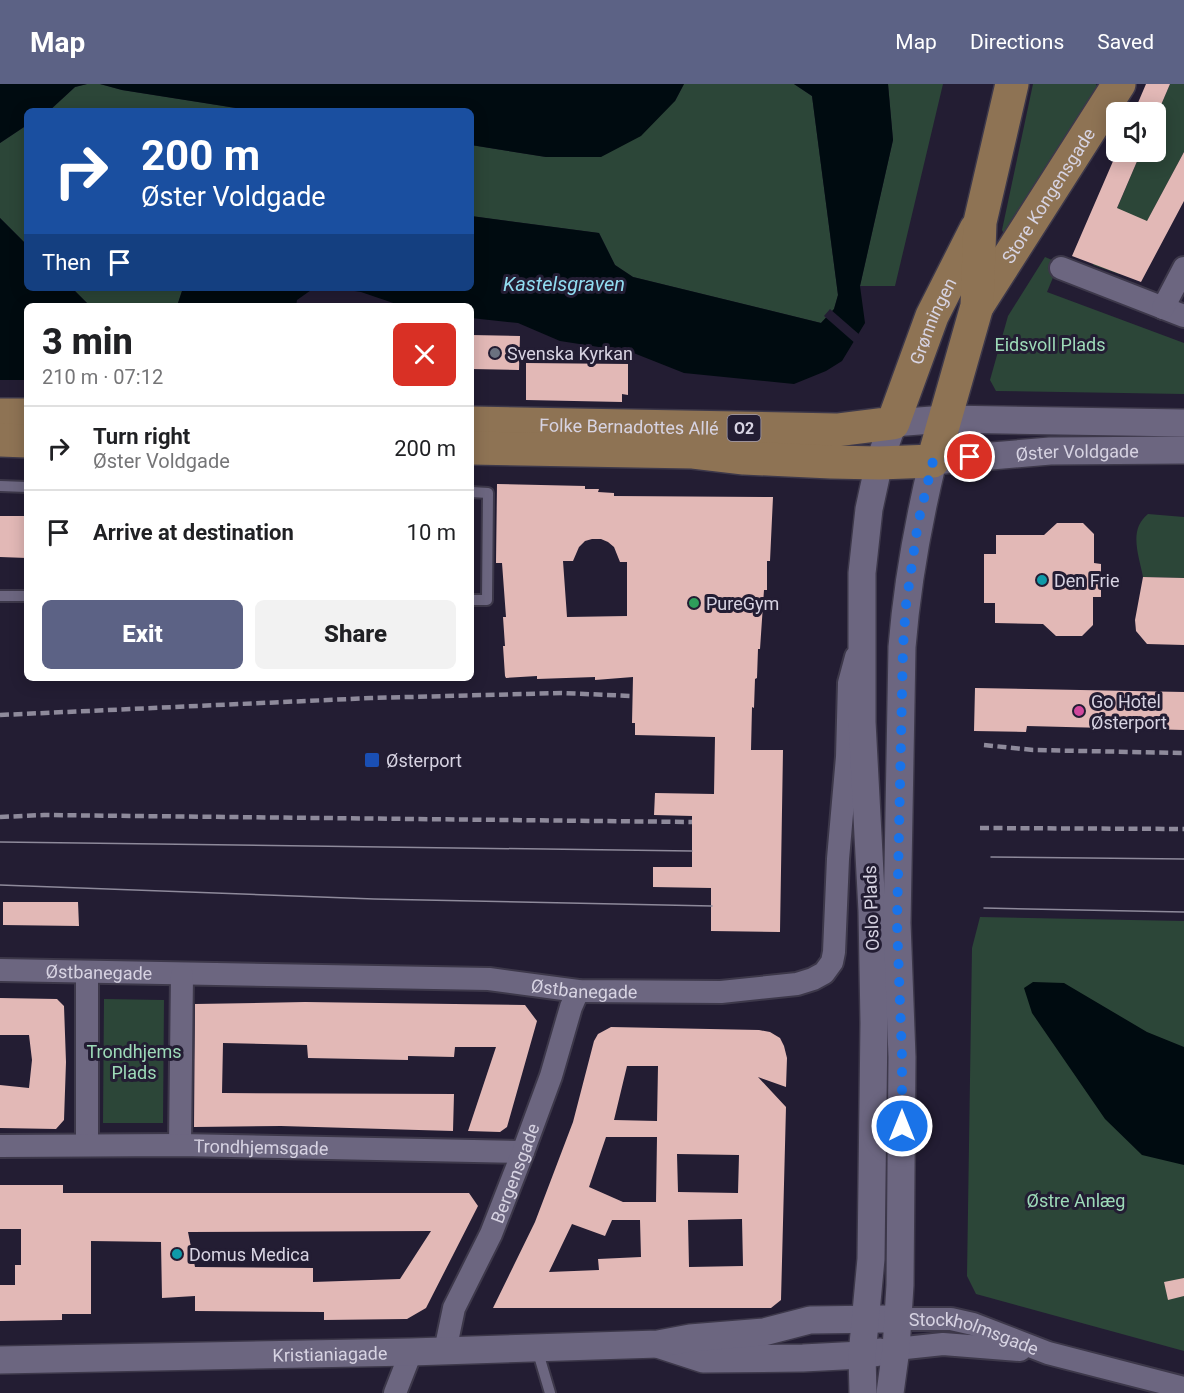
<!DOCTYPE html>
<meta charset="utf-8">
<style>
body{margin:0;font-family:Roboto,sans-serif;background:#f2f2f2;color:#202124;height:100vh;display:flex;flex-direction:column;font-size:22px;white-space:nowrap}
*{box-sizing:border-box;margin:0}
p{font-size:20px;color:#757577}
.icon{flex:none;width:33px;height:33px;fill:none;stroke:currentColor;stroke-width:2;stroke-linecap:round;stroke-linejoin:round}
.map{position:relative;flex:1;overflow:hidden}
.panel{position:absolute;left:24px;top:219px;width:450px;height:378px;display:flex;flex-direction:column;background:#fff;border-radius:9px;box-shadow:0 3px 15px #0003}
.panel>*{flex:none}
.guide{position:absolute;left:24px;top:24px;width:450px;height:183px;border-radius:9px;box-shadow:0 3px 15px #0003;background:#1a4fa0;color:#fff;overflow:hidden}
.fabs{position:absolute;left:1106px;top:18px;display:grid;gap:12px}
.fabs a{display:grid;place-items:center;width:60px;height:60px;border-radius:9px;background:#fff;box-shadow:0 3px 15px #0003;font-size:30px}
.pin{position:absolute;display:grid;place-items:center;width:51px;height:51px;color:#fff;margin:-26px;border:3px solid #fff;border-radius:50%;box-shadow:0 2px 6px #0007}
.me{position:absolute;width:66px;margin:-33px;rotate:0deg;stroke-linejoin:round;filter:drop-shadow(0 0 4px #0008)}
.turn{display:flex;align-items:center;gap:21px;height:126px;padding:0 18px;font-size:27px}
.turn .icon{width:78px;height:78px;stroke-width:2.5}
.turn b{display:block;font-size:42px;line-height:51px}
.then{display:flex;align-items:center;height:57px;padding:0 18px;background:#0003;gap:12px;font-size:22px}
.round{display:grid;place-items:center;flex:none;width:63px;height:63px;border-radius:9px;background:#f2f2f2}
.summary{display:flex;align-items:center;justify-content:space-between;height:102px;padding:0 18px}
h1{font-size:36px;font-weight:800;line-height:45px}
.button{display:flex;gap:12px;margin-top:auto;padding:12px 18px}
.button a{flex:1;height:69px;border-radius:9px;background:#5c6285;color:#fff;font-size:24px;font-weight:800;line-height:69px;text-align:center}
.button a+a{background:#f2f2f2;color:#202124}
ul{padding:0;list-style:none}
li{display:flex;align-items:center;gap:18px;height:84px;padding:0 18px;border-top:2px solid #e0e0e0}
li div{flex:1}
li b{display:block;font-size:22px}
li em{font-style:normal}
header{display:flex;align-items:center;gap:36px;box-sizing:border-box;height:84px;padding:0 30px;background:#5c6285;color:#fff}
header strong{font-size:28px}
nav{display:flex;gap:33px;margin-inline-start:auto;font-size:21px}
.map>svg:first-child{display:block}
.green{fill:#2c4638}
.water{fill:#000b10}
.pier{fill:#231d33}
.building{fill:#e2b8b6;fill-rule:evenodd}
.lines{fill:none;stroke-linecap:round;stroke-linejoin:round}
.service-casing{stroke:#3d384a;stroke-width:14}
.minor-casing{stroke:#3d384a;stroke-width:26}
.tertiary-casing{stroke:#3d384a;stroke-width:30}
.primary-casing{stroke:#3d384a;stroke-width:36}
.service{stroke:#6c6680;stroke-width:10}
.minor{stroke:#6c6680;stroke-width:22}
.tertiary{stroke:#6c6680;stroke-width:27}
.primary{stroke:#8e7354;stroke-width:33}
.tram{stroke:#8e8a9b;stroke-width:1.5}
.rail{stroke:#8e8a9b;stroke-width:4.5;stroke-dasharray:9 4.5;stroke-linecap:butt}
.route{stroke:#1a73e8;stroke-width:10;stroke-dasharray:0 18}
.worship-dot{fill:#6b7280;stroke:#231d33;stroke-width:2}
.culture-dot{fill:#0f9aa8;stroke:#231d33;stroke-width:2}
.leisure-dot{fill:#2e9e5b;stroke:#231d33;stroke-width:2}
.hotel-dot{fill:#d1479c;stroke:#231d33;stroke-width:2}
.transit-dot{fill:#1a4fb4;stroke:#231d33;stroke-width:2}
.labels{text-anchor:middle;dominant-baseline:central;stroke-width:6;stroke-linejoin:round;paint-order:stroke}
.shield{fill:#231d33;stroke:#a19cae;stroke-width:1.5}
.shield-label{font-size:16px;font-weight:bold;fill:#d7d3e2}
.street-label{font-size:18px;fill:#d7d3e2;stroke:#231d33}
.park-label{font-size:18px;fill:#9ddab8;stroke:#231d33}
.poi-label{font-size:18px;fill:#d7d3e2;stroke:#231d33;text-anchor:start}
.water-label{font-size:20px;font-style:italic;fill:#91dcf0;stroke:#231d33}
</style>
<header>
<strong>Map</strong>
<nav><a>Map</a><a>Directions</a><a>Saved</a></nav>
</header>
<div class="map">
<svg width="1184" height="1309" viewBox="0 0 1184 1309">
<rect width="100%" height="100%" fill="#231d33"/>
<path class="green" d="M87 0H100L122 6 255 27H49L75 3Z
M684 0H794L812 12 838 211 834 225 821 239 633 193 615 181 599 149 471 132V61L546 73 675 17Z
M888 0H943L895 202H860L893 56Z
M1033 0H1096L1098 4 1004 150 1002 146Z
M1170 0H1184V68L1119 190 1093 181 1141 68H1155V35Z
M27 41V161L0 134V59Z
M1045 173 1059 179 1047 208 1184 259V310L996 307 990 296 1008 232Z
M72 204H183L177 222H90Z
M1148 430 1184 433V494L1143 493C1139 471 1128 446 1148 430Z
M980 833 1184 837V1267L976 1210 967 1192 972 864Z
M104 915 164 916 163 1039H103Z"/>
<path class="water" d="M0 0H87L75 3 49 27H27V41L0 59Z
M100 0H684L675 17 641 52 601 73H546L471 61V27H255L122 6Z
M794 0H888L893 56 860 202 865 239 842 277 826 287 794 300 684 289 631 268 560 257 518 239 471 234V222H402L361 208 336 204H471V132L599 149 615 181 633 193 821 239 834 225 838 211 812 12Z
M0 134 27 161V204H72L90 222H27V296H0Z
M183 204H314L297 216 296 222H177Z
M1033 898 1064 899 1147 948 1184 963V1081L1142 1071 1105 1035 1032 929 1024 904Z"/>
<path class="pier" d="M830 225 861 252 856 260 824 232Z"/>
<path class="building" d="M1146 0H1170L1158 28H1134Z
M1117 68H1141L1117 124 1147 137 1184 68V117L1141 198 1072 172Z
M471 251 520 252 519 286 471 285Z
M526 279 628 280V311L622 310V318L526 316Z
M497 400 585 402V405H599L598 408 614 409V412L773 413 770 477H767V506H764L760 565H758L757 594 755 595 754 624 752 623 751 666H783L780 848 711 847V804L653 803V783H692V732L654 731 655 709 714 710 715 653 635 651V639H632L633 593 595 596V593L537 595V592L506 594 505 592 503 562H505L503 533H506L502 479H496ZM592 455H601L608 458 614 463 620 478H627V532L567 533 563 477H573L579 463 585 457Z
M0 432H27V474L0 473Z
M1057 439H1083L1094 450V479L1101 480V513H1093V541L1082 552H1056L1043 540 995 539V519H984V470H996V451H1044Z
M1143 493 1184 494V561L1147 560 1136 547 1135 536Z
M975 604 1184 608V646L1027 642 1026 648 974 647Z
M3 818H78L79 842 3 841Z
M0 914 57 915 64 922 66 978 64 1036 56 1045 0 1044V1001L29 1004 32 976 29 951H0Z
M305 918 525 921 537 937 507 1043 500 1048 468 1047 496 963H455L454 973 408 972V976L308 974 307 961 223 959 222 1009 454 1010 453 1047 281 1042 194 1043 195 920Z
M611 943 759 946 770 948 780 954 784 962 787 974 786 1003 758 993 786 1023 781 1216 771 1224H493L535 1138 573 1038 594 957 598 950ZM627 982H658L657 1037 614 1036ZM606 1053H657L656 1118H623L589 1103ZM677 1070 739 1071 738 1109 678 1108ZM742 1135 743 1182 689 1183 688 1136ZM612 1136H640L641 1173 598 1175 599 1186 549 1188 572 1140 605 1152Z
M0 1101H63V1109H469L478 1122 426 1224 407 1235 324 1236V1228L195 1227V1212L162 1214 161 1158 91 1157V1230H62V1236L0 1237V1201H15V1181H21V1145H0ZM431 1147 400 1195 313 1198V1184L195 1183 188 1148Z
M1184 1194V1212L1168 1216 1164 1198Z"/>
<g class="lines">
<defs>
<path id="service" d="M0 402 27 403
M471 408 488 409 487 516H471
M0 512H27
M537 1265 550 1309"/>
<g id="minor">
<path d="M1061 184 1184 232"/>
<path d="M1163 224 1184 184"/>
<path id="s1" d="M0 886 489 895 578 907 721 908 797 900 813 895 824 889 832 878 834 868 838 775 847 673 849 599 856 573"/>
<path d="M87 1061V888"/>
<path d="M180 1061 182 891"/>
<path id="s2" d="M0 1062 180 1061 523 1068"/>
<path id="s3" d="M898 1235H951L973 1240 1048 1269 1184 1304"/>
<path d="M896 1265 943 1260 1020 1266"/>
<path id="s4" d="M445 1267 454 1224 491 1150 523 1068 551 992 571 923 578 907"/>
<path d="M395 1309 411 1268"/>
</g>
<g id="tertiary">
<path d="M660 1261 703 1275 803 1274 862 1271 880 1268"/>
<path id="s5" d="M0 1276 411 1268 658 1260 690 1254 764 1248 810 1236 884 1235"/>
<path d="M863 1309 862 1271 871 1175 874 939 872 827 862 638V489L869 425 879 379 893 339 945 335 1184 339"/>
<path id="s6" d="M890 1309 896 1265 900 1201 902 973 897 839 902 563C907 500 918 439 933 377L1050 367 1184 366"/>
</g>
<g id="primary">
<path id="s7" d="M978 221 1119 0"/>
<path d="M0 331H27"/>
<path id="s8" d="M471 339 837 346 893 339 932 232 976 145"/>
<path d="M0 356 27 357"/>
<path d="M471 364 693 368 744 374 831 378 879 379 933 377 977 222 980 138 1012 0"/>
</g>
</defs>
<use href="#service" class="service-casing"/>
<use href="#minor" class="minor-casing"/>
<use href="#tertiary" class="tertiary-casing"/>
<use href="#primary" class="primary-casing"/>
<use href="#service" class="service"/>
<use href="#minor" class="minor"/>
<use href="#tertiary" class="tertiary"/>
<use href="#primary" class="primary"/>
<path class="tram" d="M0 758 692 767
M991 773 1184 775
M0 801 374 815 712 822
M984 824 1184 828"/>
<path class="rail" d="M0 631 371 614 562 609 632 612
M984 661 1033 666 1184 669
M0 733 44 731 692 738
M980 744 1184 745"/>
</g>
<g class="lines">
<path class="route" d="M902 1042V973L897 839 903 563 906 521 918 439 933 377 970 373"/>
</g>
<circle class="worship-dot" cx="495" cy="269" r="6"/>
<g class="culture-dot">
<circle cx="1042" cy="496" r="6"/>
<circle cx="177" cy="1170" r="6"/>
</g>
<circle class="leisure-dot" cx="694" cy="519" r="6"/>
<circle class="hotel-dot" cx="1079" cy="627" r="6"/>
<rect class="transit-dot" x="364" y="668" width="16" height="16" rx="3"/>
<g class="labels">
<rect class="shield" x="727.5" y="331" width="33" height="26" rx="4.5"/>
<g class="shield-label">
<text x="744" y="344">O2</text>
</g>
<g class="street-label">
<text stroke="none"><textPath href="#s7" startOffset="130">Store Kongensgade</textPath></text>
<text stroke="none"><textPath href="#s8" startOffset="532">Grønningen</textPath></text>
<text stroke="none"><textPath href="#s8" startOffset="158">Folke Bernadottes Allé</textPath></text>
<text stroke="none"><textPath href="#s6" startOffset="1080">Øster Voldgade</textPath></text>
<text transform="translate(871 824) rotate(-92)">Oslo Plads</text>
<text stroke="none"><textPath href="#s1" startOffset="99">Østbanegade</textPath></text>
<text stroke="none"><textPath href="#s1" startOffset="585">Østbanegade</textPath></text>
<text stroke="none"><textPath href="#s2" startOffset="261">Trondhjemsgade</textPath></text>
<text stroke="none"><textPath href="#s4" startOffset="192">Bergensgade</textPath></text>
<text stroke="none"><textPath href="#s3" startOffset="78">Stockholmsgade</textPath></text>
<text stroke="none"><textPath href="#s5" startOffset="330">Kristianiagade</textPath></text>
</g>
<g class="park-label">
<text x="1050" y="260">Eidsvoll Plads</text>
<text x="134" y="967">Trondhjems<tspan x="134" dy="21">Plads</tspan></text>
<text x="1076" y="1116">Østre Anlæg</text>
</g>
<g class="poi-label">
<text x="507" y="269">Svenska Kyrkan</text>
<text x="1054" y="496">Den Frie</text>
<text x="706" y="519">PureGym</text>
<text x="1091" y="617">Go Hotel<tspan x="1091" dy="21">Østerport</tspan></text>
<text x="386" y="676">Østerport</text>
<text x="189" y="1170">Domus Medica</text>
</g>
<g class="water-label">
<text x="564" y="200">Kastelsgraven</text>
</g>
</g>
</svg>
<div class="fabs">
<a><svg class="icon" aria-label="sound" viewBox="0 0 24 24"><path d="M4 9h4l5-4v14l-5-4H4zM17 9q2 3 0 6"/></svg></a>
</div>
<div class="pin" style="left:970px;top:373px;background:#d93025"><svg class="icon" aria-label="arrive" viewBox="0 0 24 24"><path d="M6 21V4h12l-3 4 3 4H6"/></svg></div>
<svg class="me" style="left:902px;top:1042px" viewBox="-20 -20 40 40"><circle r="17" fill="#1a73e8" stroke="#fff" stroke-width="3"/><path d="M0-11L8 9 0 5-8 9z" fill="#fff"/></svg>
<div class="guide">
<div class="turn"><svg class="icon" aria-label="right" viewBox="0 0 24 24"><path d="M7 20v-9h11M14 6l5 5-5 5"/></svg><div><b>200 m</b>Øster Voldgade</div></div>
<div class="then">Then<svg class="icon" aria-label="arrive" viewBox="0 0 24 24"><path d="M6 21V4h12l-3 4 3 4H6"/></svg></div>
</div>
<section class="panel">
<div class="summary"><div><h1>3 min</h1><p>210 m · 07:12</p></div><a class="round" style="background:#d93025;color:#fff"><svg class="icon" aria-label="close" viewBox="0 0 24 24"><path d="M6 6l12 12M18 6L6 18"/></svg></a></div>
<ul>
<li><svg class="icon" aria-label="right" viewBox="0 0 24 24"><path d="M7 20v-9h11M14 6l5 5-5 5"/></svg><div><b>Turn right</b><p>Øster Voldgade</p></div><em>200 m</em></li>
<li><svg class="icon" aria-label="arrive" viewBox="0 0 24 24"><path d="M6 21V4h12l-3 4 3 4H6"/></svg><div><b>Arrive at destination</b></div><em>10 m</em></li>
</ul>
<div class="button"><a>Exit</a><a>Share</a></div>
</section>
</div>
